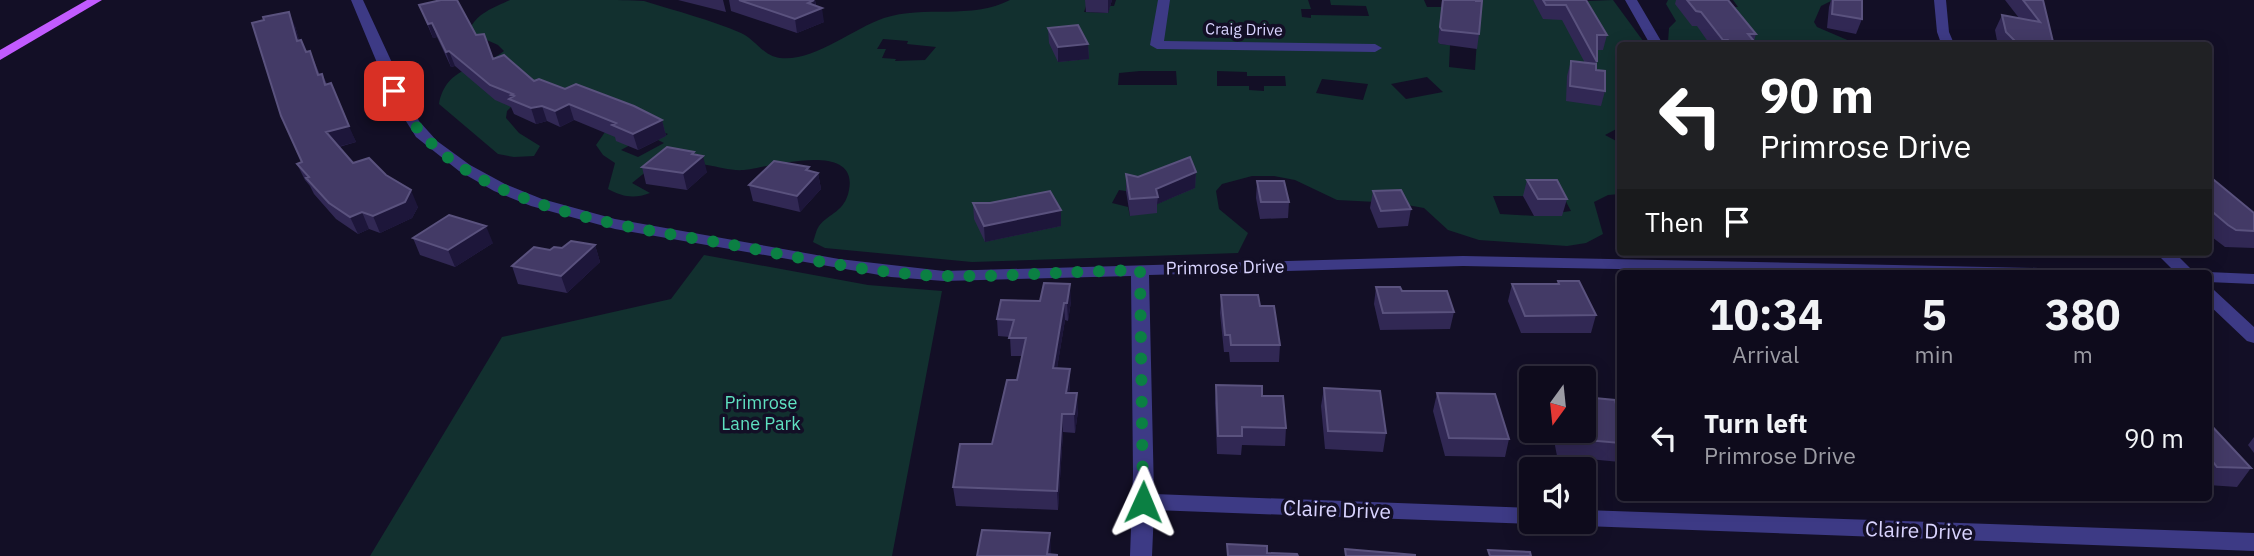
<!DOCTYPE html>
<style>
body{margin:0;font-family:"IBM Plex Sans",sans-serif;background:#1c1929;color:#f1f3f6;height:100vh;display:flex;flex-direction:column;font-size:26px;white-space:nowrap}
*{box-sizing:border-box;margin:0}
p{font-size:23px;color:#9b9ba3}
.icon{flex:none;width:38px;height:38px;fill:none;stroke:currentColor;stroke-width:2;stroke-linecap:round;stroke-linejoin:round}
.map{position:relative;flex:1;overflow:hidden}
.sheet{position:absolute;left:1617px;top:270px;width:595px;height:231px;display:flex;flex-direction:column;background:#0e0b1c;border-radius:7px;box-shadow:0 4px 18px #0003,0 0 0 2px #2e2b3b}
.sheet>*{flex:none}
.hud{position:absolute;left:1617px;top:42px;width:595px;height:214px;border-radius:7px;box-shadow:0 4px 18px #0003,0 0 0 2px #2e2b3b;background:#202124;color:#fff;overflow:hidden}
.needle{width:46px;rotate:195deg}
.controls{position:absolute;left:1519px;top:366px;display:grid;gap:14px}
.controls a{display:grid;place-items:center;width:77px;height:77px;border-radius:7px;background:#0e0b1c;box-shadow:0 4px 18px #0003,0 0 0 2px #2e2b3b;font-size:35px}
.pin{position:absolute;display:grid;place-items:center;width:60px;height:60px;color:#fff;margin:-30px;border-radius:14px;box-shadow:0 4px 10px #0006}
.me{position:absolute;width:77px;margin:-38px;rotate:1deg;stroke-linejoin:round;filter:drop-shadow(0 0 5px #0008)}
.turn{display:flex;align-items:center;gap:24px;height:147px;padding:0 28px;font-size:32px}
.turn .icon{width:91px;height:91px;stroke-width:2.5}
.turn b{display:block;font-size:49px;line-height:60px}
.then{display:flex;align-items:center;height:66px;padding:0 28px;background:#0003;gap:14px;font-size:26px}
.eta{display:flex;justify-content:space-evenly;align-items:center;height:119px;text-align:center}
.eta b{font-size:42px;font-weight:800;line-height:49px}
ul{padding:0;list-style:none}
li{display:flex;align-items:center;gap:21px;height:98px;padding:0 28px}
li div{flex:1}
li b{display:block;font-size:26px}
li em{font-style:normal}
.map>svg:first-child{display:block}
.green{fill:#12302f;fill-rule:evenodd}
.lines{fill:none;stroke-linecap:round;stroke-linejoin:round}
.street{fill:#3d3a85;fill-rule:evenodd}
.primary{fill:#c25bff;fill-rule:evenodd}
.wall{fill:#312854}
.shaded-wall{fill:#1d163a}
.building{fill:#433a66;stroke:#5a527e;stroke-width:2}
.route{stroke:#0b8043;stroke-width:12;stroke-dasharray:0 21.6}
.labels{text-anchor:middle;dominant-baseline:central;stroke-width:7;stroke-linejoin:round;paint-order:stroke}
.far-street-label{font-size:16px;fill:#d9d4ff;stroke:#130f26}
.street-label{font-size:18px;fill:#d9d4ff;stroke:#130f26}
.park-label{font-size:18px;fill:#5fe0c0;stroke:#130f26}
.near-street-label{font-size:21px;fill:#d9d4ff;stroke:#130f26}
</style>
<div class="map">
<svg width="2254" height="556" viewBox="0 0 2254 556">
<rect width="100%" height="100%" fill="#130f26"/>
<path class="green" d="M510 0C541 0 571 0 601 0 615 0 631 0 644 1 676 11 711 20 741 33 756 40 763 56 780 58 814 62 852 29 884 18 924 5 972 20 1010 0H1088L1084 12 1108 13 1110 6H1114L1116 0H1308L1311 9H1301L1302 17 1311 18V15L1369 16 1366 6 1331 5 1330 0H1424L1427 7H1469L1466 0H1533L1535 3 1613 0 1646 45 1620 46V117L1616 119 1620 127 1605 135 1620 143V194L1608 195 1594 202 1603 234 1586 243 1567 246 1479 240 1448 230 1424 208 1396 203 1337 200 1295 180 1274 176H1252L1222 184 1216 191 1219 209 1248 233 1238 253 972 262 825 248 813 242C815 237 816 230 819 226 829 213 845 212 849 190 859 139 766 168 744 170 731 171 720 167 707 165 691 162 674 163 658 162L632 183 650 193C634 199 623 197 608 189L615 163 603 155 596 145 612 122 516 102 507 111 506 118 519 133 540 146 534 156 514 157 498 154 439 104C447 64 479 71 504 51L498 45 469 32C474 14 495 7 510 0ZM883 39 908 41 907 44 936 47 925 60 895 61 896 59 882 58 886 49H877ZM1477 39 1475 70 1449 67 1450 45 1440 44ZM1140 71H1176L1177 85H1118L1119 73ZM1217 71 1247 72V76H1285L1286 86H1264V91L1249 90V86H1217ZM1427 77 1443 92 1406 99 1391 84ZM1322 79 1368 84 1363 100 1316 93ZM660 131 668 134 658 140 664 143 638 157 621 150 632 144 620 139ZM1119 190 1171 198 1130 216 1128 207 1112 203ZM1493 196H1563L1571 211 1535 216 1500 214Z
M1668 0H1713L1719 7H1738L1733 0H1833L1821 6 1814 22 1817 27 1859 45H1671L1668 42 1669 28 1676 21 1666 4Z
M704 255 868 285 942 291 892 556H370L502 337 671 299Z"/>
<g class="lines">
<path class="street" d="M351 0H363L419 121 437 141 470 165 505 184 542 199 615 219 839 259 944 271 1463 256 2038 268 2047 273H1835L1463 266 1149 275 1154 494 1531 508V522H1539L1531 524 1154 510 1152 556H1130L1133 474 1131 276 944 281 891 277 615 229 531 206 494 191 459 171 416 137 392 99Z
M1158 0H1170L1164 41 1375 44 1382 48 1375 52 1157 49 1150 45Z
M1625 0H1637L1664 46H1651Z
M1934 0H1946L1949 32 1955 46H1942L1937 32Z
M2155 252H2174L2195 273H2176Z
M2208 272 2254 274V284L2208 282V273H2203Z
M2208 289 2214 290 2254 327V343L2247 341 2208 304Z
M1584 510 2254 533V551L1584 526 1575 522H1584Z"/>
<path class="primary" d="M87 0H102L0 60V50Z"/>
</g>
<path class="wall" d="M678 0H723L726 12Z
M729 0H815L816 5 824 22 797 33 731 11Z
M1085 0H1112L1108 13 1086 12Z
M1442 0H1476L1479 34 1477 49 1440 44 1438 42Z
M1533 0H1586L1607 35 1603 50H1597L1596 70 1605 91 1601 106 1566 101 1567 76 1571 61 1585 63 1562 20 1543 19Z
M1676 0H1728L1756 34 1754 41 1758 46H1711L1697 26H1692L1675 4Z
M1831 0H1862V19L1856 34 1827 28 1829 7Z
M2005 0H2043L2054 46H1998L1995 30 2002 15 2019 18Z
M419 5 476 35 493 59 534 81 565 89 662 120 666 136 638 150 616 141 615 137 574 120 560 127 547 121 536 124 514 114 511 107 495 100 455 66 451 67 437 37 433 38Z
M295 26 299 40 307 52 310 51 320 75 322 74 356 142 339 147 353 163 418 207 412 218 380 233 369 229 358 234 336 219 314 194 310 186 305 180 297 164 302 162Z
M1048 28 1088 44 1089 59 1058 62 1049 43Z
M694 154 707 172 687 190 646 184 642 167Z
M809 167 810 171 818 173 821 189 800 212 753 201 749 185Z
M1196 172 1195 188 1157 204V213L1130 216 1126 191V174L1138 177Z
M2208 175 2254 213V248L2225 247 2208 234Z
M1527 180 1567 199 1562 216H1534L1523 196Z
M1257 181 1289 202 1288 218 1260 219 1256 198Z
M1373 191 1411 209 1408 226 1378 228 1370 208Z
M973 203H990L1061 226 985 242 974 219Z
M413 238 493 243 455 267 420 255Z
M595 245 600 262 567 293 518 284 512 266 550 250Z
M1558 281 1596 315 1591 333H1521L1508 301 1512 284H1558Z
M1376 287 1402 291 1454 312 1450 329 1380 330 1374 304Z
M1221 295 1260 306 1280 345 1279 362H1230L1229 352H1224L1220 313Z
M1071 301 1068 321 1065 320 1057 368 1070 386 1069 393 1078 411 1075 433 1063 432 1058 510 956 506 953 487 992 444 1017 380 1022 356H1011L1010 337 998 336 997 319Z
M1216 385 1262 396 1286 428 1285 446 1242 445 1241 455 1217 454 1215 403Z
M1324 388 1386 433 1383 452 1325 449 1321 406Z
M1437 393 1509 439 1505 457 1445 456 1433 411Z
M1620 420V462L1557 456 1552 430H1584Z
M2208 422 2251 468 2237 487 2208 485Z
M2254 437V453L2248 445Z"/>
<path class="shaded-wall" d="M815 0 816 10 822 8 824 22 797 33 795 19 808 3Z
M1108 0H1112L1108 13Z
M289 12 295 26 304 56 297 41Z
M432 23 437 37 433 38 428 24Z
M1088 44 1089 59 1058 62V47Z
M449 51 455 66 451 67 446 52Z
M569 104 574 120 560 127 555 111Z
M542 106 547 121 536 124 531 108Z
M662 120 666 136 638 150 633 134Z
M349 126 356 142 333 148 326 132Z
M694 152 696 162 703 156 707 172 687 190 683 173 692 154Z
M809 167 812 180 818 173 821 189 800 212 797 196 806 170Z
M1196 172 1195 188 1157 204 1158 197 1156 189Z
M411 190 418 207 412 218 380 233 373 216Z
M1061 210V226L985 242 984 226Z
M362 212 369 229 358 234 350 217Z
M486 226 493 243 455 267 448 250Z
M595 245 600 262 567 293 561 276Z
M1070 284 1071 301 1068 321 1067 303Z
M1064 303 1065 320 1054 386 1053 368Z
M1070 369V386L1066 411V393Z
M1077 393 1078 411 1075 433 1074 414Z
M1062 414 1063 432 1058 510 1057 491Z
M1050 533 1051 552 1050 556H1047Z"/>
<path class="building" d="M441 0H457L476 35 484 34 493 59 504 55 534 81 539 79 565 89 576 84 634 106 662 120 633 134 612 125 616 123 569 104 555 111 542 106 531 108 509 99 514 96 511 95 513 94 490 85 449 51 446 52 432 23 428 24 419 5Z
M739 0H814L808 3 822 8 795 19Z
M1443 0H1476V1H1482L1479 34 1442 30 1440 27Z
M1543 0H1586L1607 35H1597V62L1566 5H1546Z
M1687 0H1728L1756 34H1748L1758 46H1732L1728 40H1723L1701 12 1696 11Z
M1833 0H1862V19L1832 14Z
M2023 0H2043L2054 46H2020L2006 32 2002 15 2040 22Z
M289 12 297 41 301 40 306 52 310 51 318 75 322 74 325 85 331 83 349 126 326 132 353 163 369 158 386 175 411 190 405 202 373 216 362 212 350 217 329 203 306 178 309 177 297 164 302 162 281 116 252 23 264 20 263 17Z
M1078 25 1088 44 1058 47 1048 28Z
M1571 61 1596 64V70L1605 71V91L1570 86Z
M667 147 694 152 692 154 703 156 683 173 642 167Z
M1190 157 1196 172 1156 189 1158 197 1130 199 1126 174 1138 177Z
M774 161 809 167 806 170 818 173 797 196 749 185Z
M2208 175 2254 213V231L2236 230 2228 225 2208 208Z
M1527 180H1557L1567 199H1538Z
M1257 181H1284L1289 202H1261Z
M1401 190 1411 209 1381 211 1373 191Z
M1050 191 1061 210 984 226 973 203H990Z
M449 215 486 226 448 250 413 238Z
M571 241 595 245 561 276 512 266 534 247 550 250 554 247 562 248Z
M1558 281H1579L1596 315 1525 316 1512 284H1559Z
M1044 283 1070 284 1067 303H1064L1053 368 1070 369 1066 393H1077L1074 414H1062L1057 491 953 487 960 444H992L1007 380H1017L1026 338H1009L1014 320 997 319 1001 300 1040 301Z
M1376 287H1400L1402 291H1447L1454 312 1383 313Z
M1221 295H1258L1260 306H1274L1280 345H1231L1230 335H1225Z
M1216 385 1262 386V396H1283L1286 428 1242 427V436H1218Z
M1324 388 1380 391 1386 433 1328 431Z
M1437 393 1495 394 1509 439 1449 438Z
M1584 397 1615 400 1620 420V443L1563 438 1561 430H1584Z
M2208 422 2251 468 2217 467 2210 458H2208Z
M982 530 1050 533 1047 554 1057 555V556H977Z
M1227 544 1267 546V553L1297 554 1298 556H1228Z
M1345 549 1415 555V556H1346Z
M1488 550 1530 552 1531 556H1490Z"/>
<g class="lines">
<path class="route" d="M394 91C448 210 626 225 738 246 806 259 875 274 943 276 1009 277 1075 271 1140 270L1143 502"/>
</g>
<g class="labels">
<g class="far-street-label">
<text transform="translate(1244 29) rotate(1)">Craig Drive</text>
</g>
<g class="street-label">
<text transform="translate(1225 267) rotate(-1)">Primrose Drive</text>
</g>
<g class="park-label">
<text x="761" y="402">Primrose<tspan x="761" dy="21">Lane Park</tspan></text>
</g>
<g class="near-street-label">
<text transform="translate(1337 509) rotate(2)">Claire Drive</text>
<text transform="translate(1919 530) rotate(2)">Claire Drive</text>
</g>
</g>
</svg>
<div class="controls">
<a><svg class="needle" viewBox="-14 -14 28 28"><path d="M0-13l5 13h-10z" fill="#e53935"/><path d="M0 13l5-13h-10z" fill="#9b9ba3"/></svg></a>
<a><svg class="icon" aria-label="sound" viewBox="0 0 24 24"><path d="M4 9h4l5-4v14l-5-4H4zM17 9q2 3 0 6"/></svg></a>
</div>
<div class="pin" style="left:394px;top:91px;background:#d93025"><svg class="icon" aria-label="arrive" viewBox="0 0 24 24"><path d="M6 21V4h12l-3 4 3 4H6"/></svg></div>
<svg class="me" style="left:1143px;top:502px" viewBox="-20 -20 40 40"><path d="M0-17L14 15 0 8-14 15z" fill="#0b8043" stroke="#fff" stroke-width="4"/></svg>
<div class="hud">
<div class="turn"><svg class="icon" aria-label="left" viewBox="0 0 24 24"><path d="M17 20v-9H6M10 6l-5 5 5 5"/></svg><div><b>90 m</b>Primrose Drive</div></div>
<div class="then">Then<svg class="icon" aria-label="arrive" viewBox="0 0 24 24"><path d="M6 21V4h12l-3 4 3 4H6"/></svg></div>
</div>
<section class="sheet">
<div class="eta">
<div><b>10:34</b><p>Arrival</p></div>
<div><b>5</b><p>min</p></div>
<div><b>380</b><p>m</p></div>
</div>
<ul>
<li><svg class="icon" aria-label="left" viewBox="0 0 24 24"><path d="M17 20v-9H6M10 6l-5 5 5 5"/></svg><div><b>Turn left</b><p>Primrose Drive</p></div><em>90 m</em></li>
</ul>
</section>
</div>
